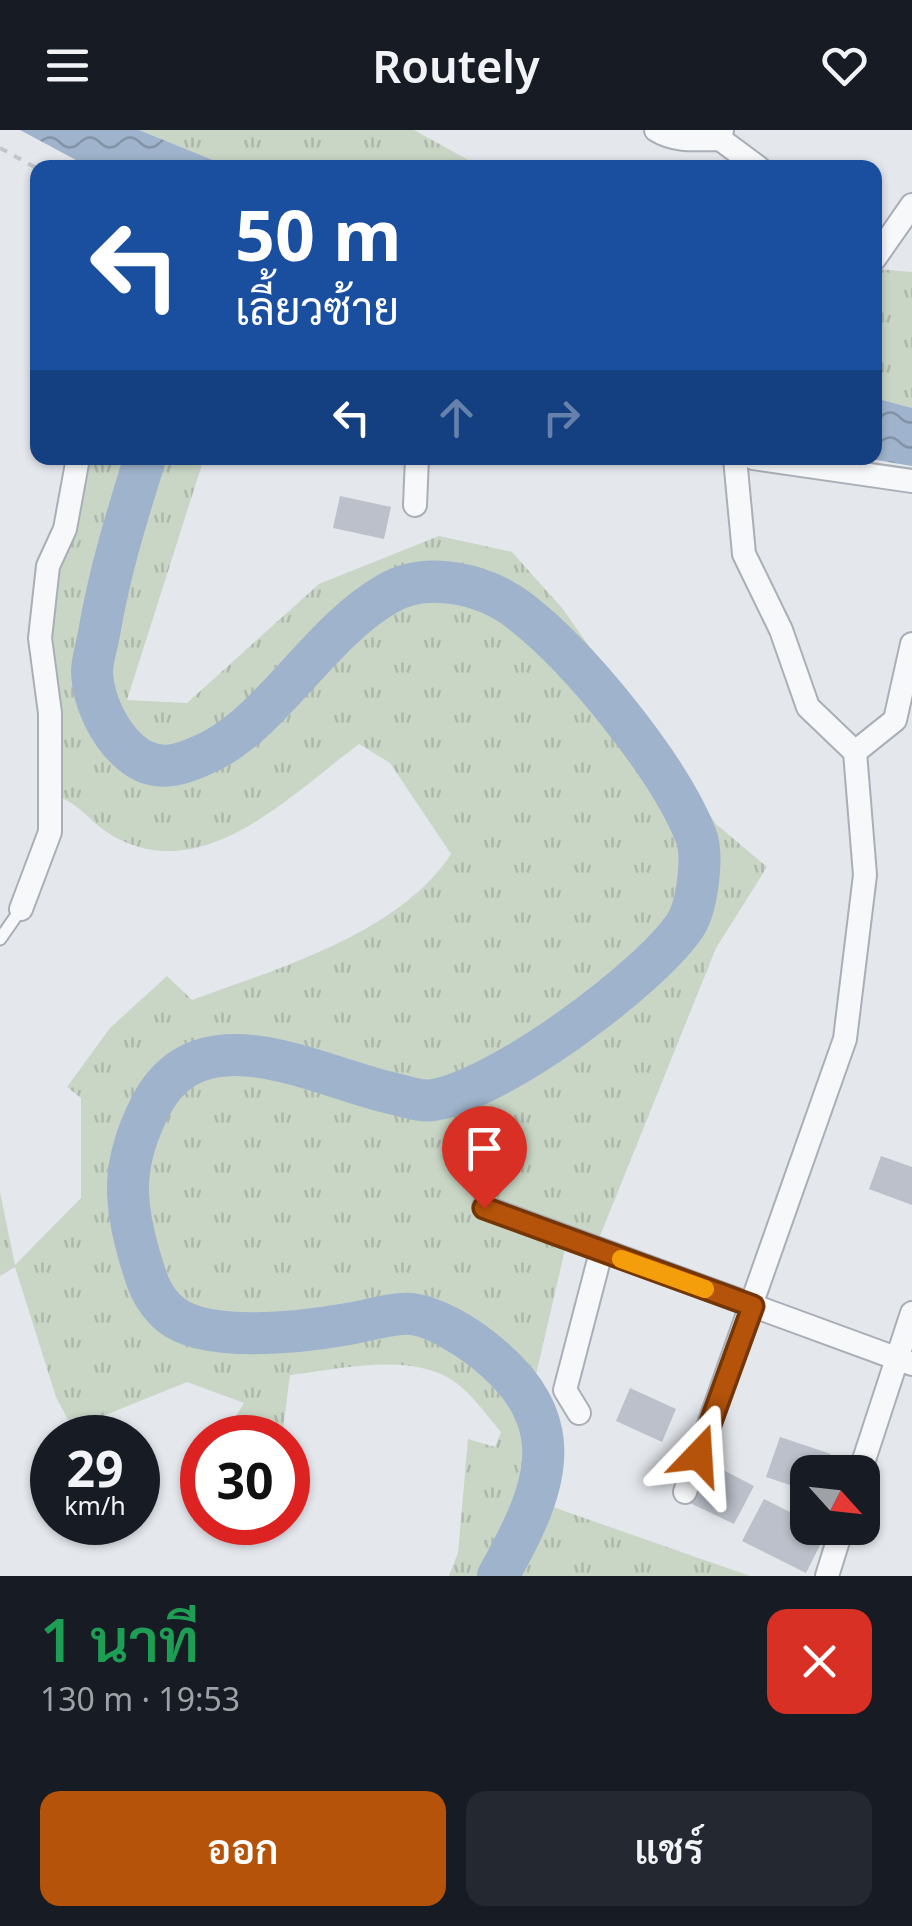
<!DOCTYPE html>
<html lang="th">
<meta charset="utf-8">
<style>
body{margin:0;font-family:"Noto Sans",Sarabun,sans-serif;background:#242831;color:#f1f3f6;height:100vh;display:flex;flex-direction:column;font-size:38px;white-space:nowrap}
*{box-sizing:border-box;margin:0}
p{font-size:32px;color:#9ea1a6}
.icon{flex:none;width:55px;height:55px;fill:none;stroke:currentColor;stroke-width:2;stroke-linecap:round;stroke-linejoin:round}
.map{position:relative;height:1446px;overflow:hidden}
.side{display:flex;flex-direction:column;background:#171b24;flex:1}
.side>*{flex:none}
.banner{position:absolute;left:30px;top:30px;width:852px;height:305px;border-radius:20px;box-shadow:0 2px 8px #0004;background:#1a4fa0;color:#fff;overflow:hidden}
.needle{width:65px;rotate:117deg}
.buttons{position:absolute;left:790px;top:1325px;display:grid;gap:20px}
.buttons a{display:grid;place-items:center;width:90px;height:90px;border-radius:20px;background:#171b24;box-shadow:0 2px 8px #0004;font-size:50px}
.speed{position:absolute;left:30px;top:1285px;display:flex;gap:20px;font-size:50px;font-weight:700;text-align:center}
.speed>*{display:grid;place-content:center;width:130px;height:130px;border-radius:50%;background:#171b24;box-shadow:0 2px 8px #0004;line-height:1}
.speed small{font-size:25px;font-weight:400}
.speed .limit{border:15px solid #d22;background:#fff;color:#111}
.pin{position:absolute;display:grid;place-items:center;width:85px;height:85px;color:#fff;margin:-102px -42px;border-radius:50% 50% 50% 0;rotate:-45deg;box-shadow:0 0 10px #0007}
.pin .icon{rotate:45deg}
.me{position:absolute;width:110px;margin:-55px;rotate:20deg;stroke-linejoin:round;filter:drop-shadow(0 0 8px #0008)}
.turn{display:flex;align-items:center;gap:35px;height:210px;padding:0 40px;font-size:45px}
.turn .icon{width:130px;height:130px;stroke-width:2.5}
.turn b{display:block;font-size:70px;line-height:85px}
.lanes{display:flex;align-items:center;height:95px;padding:0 40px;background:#0003;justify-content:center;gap:50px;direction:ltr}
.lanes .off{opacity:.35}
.round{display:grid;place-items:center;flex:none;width:105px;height:105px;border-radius:20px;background:#242831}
.head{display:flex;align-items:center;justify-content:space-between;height:170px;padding:0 40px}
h1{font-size:60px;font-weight:600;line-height:75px;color:#1e9e55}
.cta{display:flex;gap:20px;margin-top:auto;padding:20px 40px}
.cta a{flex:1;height:115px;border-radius:20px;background:#b45309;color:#fff;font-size:40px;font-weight:600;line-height:115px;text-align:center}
.cta a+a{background:#242831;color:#f1f3f6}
header{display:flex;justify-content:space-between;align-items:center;height:130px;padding:0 40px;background:#171b24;font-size:45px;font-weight:600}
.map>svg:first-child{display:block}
.grass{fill:url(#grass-tufts)}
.water{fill:url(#water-waves)}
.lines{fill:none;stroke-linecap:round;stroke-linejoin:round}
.river{stroke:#9fb4cc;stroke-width:42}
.building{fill:#bbc0ca}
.service-casing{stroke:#a9aeb7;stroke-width:15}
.minor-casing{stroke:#a9aeb7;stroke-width:26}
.path{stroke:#c2c5cb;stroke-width:4;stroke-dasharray:8 8;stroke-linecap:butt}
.service{stroke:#f7f8fa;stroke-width:11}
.minor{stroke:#f7f8fa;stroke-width:22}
.route-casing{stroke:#753606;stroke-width:25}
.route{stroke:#b45309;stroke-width:18}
.slow{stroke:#f59e0b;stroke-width:18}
</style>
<header><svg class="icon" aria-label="menu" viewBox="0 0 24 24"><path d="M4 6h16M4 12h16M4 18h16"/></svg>Routely<svg class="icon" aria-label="heart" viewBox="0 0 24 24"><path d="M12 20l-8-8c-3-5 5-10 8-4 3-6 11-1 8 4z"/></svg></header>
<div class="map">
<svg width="912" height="1446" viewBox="0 0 912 1446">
<defs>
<pattern id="grass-tufts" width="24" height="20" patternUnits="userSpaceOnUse" patternTransform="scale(2.5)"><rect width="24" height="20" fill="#c9d6c5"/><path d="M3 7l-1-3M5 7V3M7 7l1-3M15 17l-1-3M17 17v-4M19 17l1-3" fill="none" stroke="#adb8ab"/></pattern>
<pattern id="water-waves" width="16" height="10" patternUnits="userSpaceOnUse" patternTransform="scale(2.5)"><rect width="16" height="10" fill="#9fb4cc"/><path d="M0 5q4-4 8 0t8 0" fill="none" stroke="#8293a7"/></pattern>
</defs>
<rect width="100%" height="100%" fill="#e4e7ec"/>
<path class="grass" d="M139 0H414L481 37H230Z
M877 139 912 142V278L875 268Z
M68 328H204L127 570 187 573 319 454 439 406 512 422 562 478 716 694 767 737 716 818 598 1111 569 1102 523 1301 550 1376 750 1446H449L458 1423 468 1309 495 1317 501 1302C488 1287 475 1268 459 1255 416 1220 341 1239 290 1245L282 1307H223L244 1273 187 1252 108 1284 88 1299 68 1290 56 1267 15 1137 0 1146V1062L15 1135 81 1068V968L67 957 110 898 167 846 192 870C277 839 400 803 451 724L390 633 359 614C294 662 210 751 123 711 86 695 83 668 40 662L42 574 31 484 38 436 64 371Z"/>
<path class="water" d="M20 0H139L230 37H89Z
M875 268 912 278V336L865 328H875Z"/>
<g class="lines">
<path class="river" d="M145 328C127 386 109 443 99 504 97 515 92 530 92 542 93 571 109 604 130 622 157 646 185 634 213 620 273 589 322 501 387 464 427 440 486 454 521 482 580 528 669 637 696 706 704 725 697 776 686 794 650 849 497 961 433 970 421 972 407 967 395 964 314 946 200 879 150 977 122 1033 123 1070 140 1128 146 1149 152 1169 170 1184 206 1214 303 1202 348 1194 367 1191 393 1182 412 1184 435 1187 464 1205 482 1219 574 1291 548 1357 498 1446"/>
</g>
<path class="building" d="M340 366 391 377 384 409 333 398Z
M881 1026 912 1037V1075L869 1059Z
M630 1258 676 1279 662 1312 616 1291Z
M780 1307 831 1324 824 1342H808V1361L766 1347Z
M708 1332 754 1356 734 1394 688 1372Z
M764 1369 808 1391V1399L824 1407 806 1443 742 1411Z"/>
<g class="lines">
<defs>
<path id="service" d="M0 809 21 779"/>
<path id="minor" d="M656 0C675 12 697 9 720 9L722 0
M720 9 759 38
M875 128 912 75
M753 328 912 351
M415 375 417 328
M855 622 895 590 912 514
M21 779 50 702V583L40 508 48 436 65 399 78 328
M484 1077 912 1234
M579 1283 565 1260 601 1122
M860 1342 912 1183
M685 1362 845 909 865 745 855 622 808 577 781 500 744 424 735 328
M827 1446 842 1398"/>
</defs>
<use href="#service" class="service-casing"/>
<use href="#minor" class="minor-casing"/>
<path class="path" d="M0 18 38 39"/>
<use href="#service" class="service"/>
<use href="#minor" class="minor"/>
</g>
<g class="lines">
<defs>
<path id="route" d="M484 1078 753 1176 699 1325"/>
</defs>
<use href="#route" class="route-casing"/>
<use href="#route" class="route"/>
<path class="slow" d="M621 1129 705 1159"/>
</g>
</svg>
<div class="buttons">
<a><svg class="needle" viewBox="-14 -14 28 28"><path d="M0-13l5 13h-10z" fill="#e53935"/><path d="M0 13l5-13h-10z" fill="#9ea1a6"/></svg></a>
</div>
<div class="speed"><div>29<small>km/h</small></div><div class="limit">30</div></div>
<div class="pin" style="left:484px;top:1078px;background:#d93025"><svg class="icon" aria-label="arrive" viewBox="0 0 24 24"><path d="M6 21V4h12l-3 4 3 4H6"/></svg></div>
<svg class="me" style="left:699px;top:1325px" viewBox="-20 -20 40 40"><path d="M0-17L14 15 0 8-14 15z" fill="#b45309" stroke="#fff" stroke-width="4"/></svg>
<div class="banner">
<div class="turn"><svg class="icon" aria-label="left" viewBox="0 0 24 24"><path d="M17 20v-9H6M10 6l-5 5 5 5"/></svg><div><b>50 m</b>เลี้ยวซ้าย</div></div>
<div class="lanes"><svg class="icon" aria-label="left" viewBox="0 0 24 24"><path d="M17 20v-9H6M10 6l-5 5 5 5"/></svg><svg class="icon off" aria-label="ahead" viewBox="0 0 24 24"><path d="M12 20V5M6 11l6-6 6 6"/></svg><svg class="icon off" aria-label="right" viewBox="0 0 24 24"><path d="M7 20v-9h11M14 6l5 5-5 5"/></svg></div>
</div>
</div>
<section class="side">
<div class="head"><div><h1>1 นาที</h1><p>130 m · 19:53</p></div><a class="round" style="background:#d93025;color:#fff"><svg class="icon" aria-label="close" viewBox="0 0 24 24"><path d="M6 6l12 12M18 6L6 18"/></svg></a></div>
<div class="cta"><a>ออก</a><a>แชร์</a></div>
</section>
